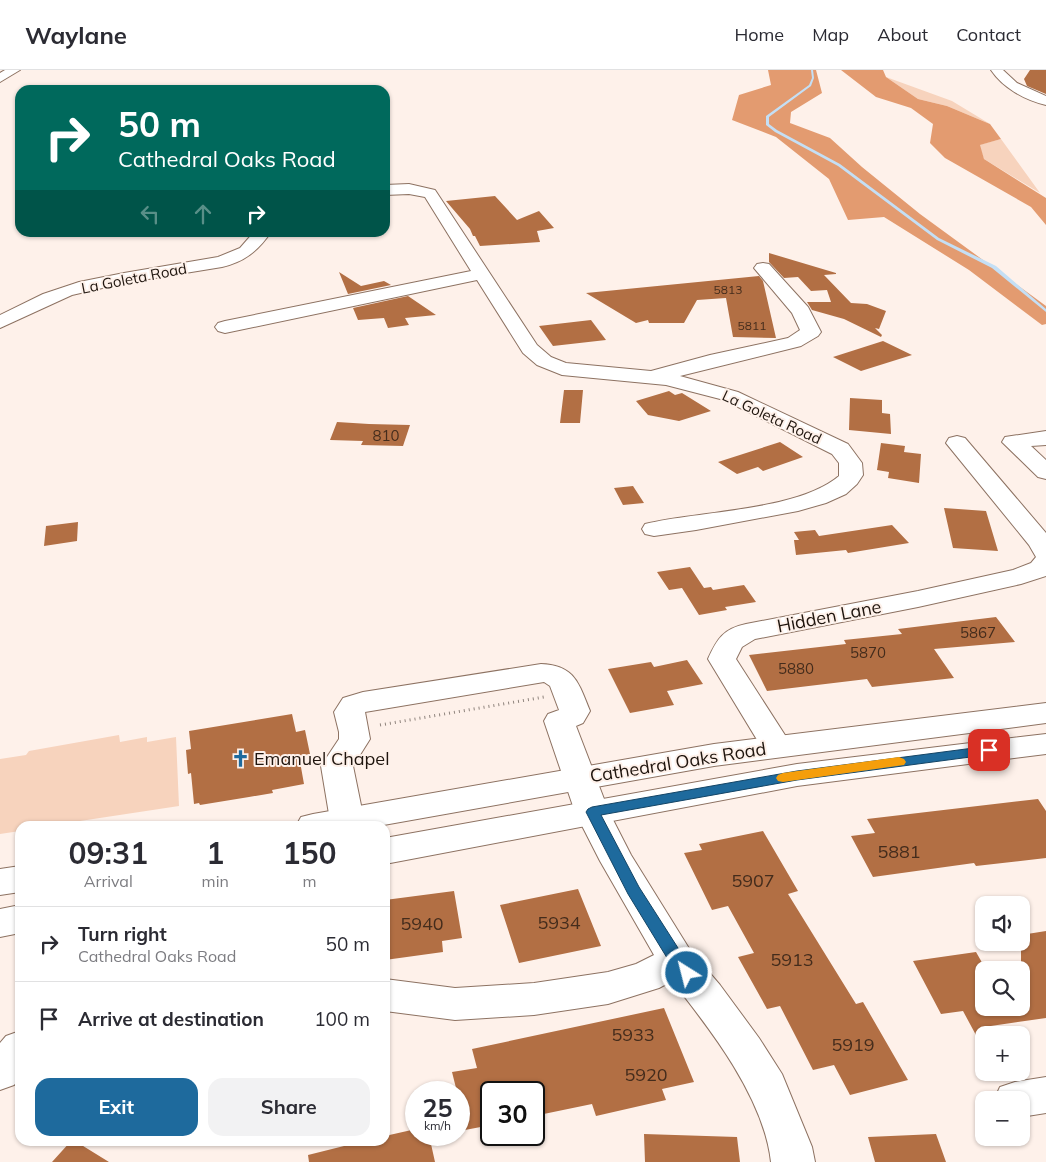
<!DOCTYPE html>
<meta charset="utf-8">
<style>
body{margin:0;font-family:Mulish,sans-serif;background:#f2f2f3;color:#2b2b33;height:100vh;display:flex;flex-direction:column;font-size:19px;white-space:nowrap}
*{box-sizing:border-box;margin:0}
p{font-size:16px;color:#7c7c81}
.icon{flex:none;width:28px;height:28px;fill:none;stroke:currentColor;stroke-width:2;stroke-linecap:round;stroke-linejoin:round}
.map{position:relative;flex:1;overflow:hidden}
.details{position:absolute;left:15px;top:751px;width:375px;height:325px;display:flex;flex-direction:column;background:#fff;border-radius:15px;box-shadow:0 1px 4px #0004}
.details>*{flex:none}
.top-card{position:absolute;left:15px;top:15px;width:375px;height:152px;border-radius:15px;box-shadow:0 1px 4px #0004;background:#00695c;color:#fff;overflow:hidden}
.fabs{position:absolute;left:975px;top:826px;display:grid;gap:10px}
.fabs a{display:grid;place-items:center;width:55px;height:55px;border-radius:10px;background:#fff;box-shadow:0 1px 4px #0004;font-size:25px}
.speed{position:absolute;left:405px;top:1011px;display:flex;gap:10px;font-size:25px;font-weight:700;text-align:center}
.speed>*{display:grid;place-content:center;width:65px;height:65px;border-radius:50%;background:#fff;box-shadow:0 1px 4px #0004;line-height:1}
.speed small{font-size:12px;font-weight:400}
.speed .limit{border:2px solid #111;border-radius:8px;background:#fff;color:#111}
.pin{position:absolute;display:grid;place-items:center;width:42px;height:42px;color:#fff;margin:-21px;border-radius:10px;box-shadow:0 2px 8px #0006}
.me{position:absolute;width:55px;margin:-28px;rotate:324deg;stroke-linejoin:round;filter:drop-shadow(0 0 4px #0008)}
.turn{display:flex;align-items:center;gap:18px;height:105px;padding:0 20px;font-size:22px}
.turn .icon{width:65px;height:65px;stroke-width:2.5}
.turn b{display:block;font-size:35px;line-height:42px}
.lanes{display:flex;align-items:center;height:48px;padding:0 20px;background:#0003;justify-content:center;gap:25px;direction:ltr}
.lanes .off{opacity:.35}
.eta{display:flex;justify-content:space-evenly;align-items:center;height:85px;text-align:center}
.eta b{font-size:30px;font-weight:700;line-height:35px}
.button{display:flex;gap:10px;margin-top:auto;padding:10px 20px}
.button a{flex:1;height:58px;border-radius:15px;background:#1e6a9d;color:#fff;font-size:20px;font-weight:700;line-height:58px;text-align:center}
.button a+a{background:#f2f2f3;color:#2b2b33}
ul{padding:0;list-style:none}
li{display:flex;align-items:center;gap:15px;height:75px;padding:0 20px;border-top:1px solid #e1e1e2}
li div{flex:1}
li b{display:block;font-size:19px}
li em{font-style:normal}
header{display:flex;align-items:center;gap:30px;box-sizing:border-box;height:70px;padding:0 25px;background:#fff;border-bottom:1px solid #e1e1e2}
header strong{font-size:24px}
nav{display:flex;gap:28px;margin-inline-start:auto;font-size:18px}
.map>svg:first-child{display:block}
.green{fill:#f7d3bd}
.forest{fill:#e39b70}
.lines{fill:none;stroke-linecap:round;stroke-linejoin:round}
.stream{fill:#c4dff5;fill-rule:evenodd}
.building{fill:#b26f44}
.minor-casing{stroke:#8d7262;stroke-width:2}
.major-casing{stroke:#8d7262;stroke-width:2}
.path{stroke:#8f847d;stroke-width:3;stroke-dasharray:1 4;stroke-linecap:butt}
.minor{fill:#fff;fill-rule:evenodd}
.major{fill:#fff;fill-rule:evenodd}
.route{fill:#1e6a9d;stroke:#144566}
.slow{fill:#f59e0b}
.labels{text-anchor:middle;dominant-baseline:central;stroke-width:4;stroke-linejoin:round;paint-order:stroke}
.far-number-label{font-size:12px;fill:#442c1c}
.far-street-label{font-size:15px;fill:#1f150e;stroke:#fef1ea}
.number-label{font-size:15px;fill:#442c1c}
.street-label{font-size:18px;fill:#1f150e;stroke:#fef1ea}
.poi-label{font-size:18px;fill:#1f150e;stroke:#fef1ea;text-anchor:start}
.near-number-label{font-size:18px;fill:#442c1c}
</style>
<header>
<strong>Waylane</strong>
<nav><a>Home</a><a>Map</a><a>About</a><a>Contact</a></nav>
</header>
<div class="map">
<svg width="1046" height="1092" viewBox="0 0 1046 1092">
<rect width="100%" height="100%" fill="#fef1ea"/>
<path class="green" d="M886 7 952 31 990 54 947 36 918 29Z
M1001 69 1040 123 984 89 979 75Z
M119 665 120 672 147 667V672L176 667 179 736 47 756H20V761L0 764V689L26 685 29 681Z"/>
<path class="forest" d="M768 0H816L822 23 791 42 790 53 830 68 862 97 920 144 1046 236V254L1042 255 969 200 884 147 848 150 829 109 776 67 732 50 739 25 771 15Z
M841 0H883L886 7 918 29 947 36 990 54 1001 69 980 75 984 89 1046 128V155L1031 137 945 88 930 73 933 54 911 38 876 27Z"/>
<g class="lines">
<path class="stream" d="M811 0H813L814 8 811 16 769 47V54L777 60 840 94 939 168 996 196 1046 239V242L992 198 937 170 838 96 775 62 766 55V46L809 15 812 8Z"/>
</g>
<path class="building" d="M1030 0H1046V24L1027 16 1024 9Z
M495 126 517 150 539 141 554 158 537 161 540 172 480 176 475 166H473L470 159 446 131Z
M769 183 836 203V204L824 205 851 233 867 234 886 241 879 259 875 258 882 265 881 267 844 249 812 240 807 232H831L827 220 811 221 798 207 784 208 769 192Z
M339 202 361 216 384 211 391 215 348 224Z
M759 206 763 211 776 268 733 267 726 228 697 230 684 253H649L648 250 636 253 586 223Z
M408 226 436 245 405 248 409 255 388 258 384 248 358 250 353 238Z
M591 250 606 270 553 276 539 256Z
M883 271 912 285 861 301 833 287Z
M564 320H583L580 353H560Z
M669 321 675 325 682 323 711 341 679 351 648 345 636 331Z
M850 328 882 330V343L890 344 891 364 849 360Z
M337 352 369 354 410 355 403 376 361 375 363 371 330 370Z
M780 372 803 387 763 401 758 397 737 404 718 392Z
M881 373 905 376 904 382 921 384 919 413 888 408 889 402 877 400Z
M633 416 644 433 623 435 614 418Z
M944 438 986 441 998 481 953 478Z
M78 452 77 471 44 476 46 456Z
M892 455 909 473 848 483 846 480 796 485 794 470H799L794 462 815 460 819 466Z
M690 497 704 518 711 517 713 520 744 515 756 532 725 537 727 540 699 545 682 518 669 520 657 502Z
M996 547 1015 572 934 579 954 608 872 617 867 609 767 621 749 585 846 574 844 570 902 564 898 559Z
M687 590 703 614 667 621 674 635 630 643 608 599 651 592 654 597Z
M292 644 296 662 305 660 310 684 299 686 304 714 272 720 273 723 249 727 200 735 199 733 194 734 191 703 188 704 186 680 191 679 189 661Z
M1038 729 1046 741V788L976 796 974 793 873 807 851 766 875 763 867 749Z
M763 761 798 821 788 824 856 934 863 932 908 1010 850 1025 834 995 813 1000 780 936 767 939 738 887 754 883 728 836 712 840 684 783 702 780 699 774Z
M578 819 601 876 519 893 500 835Z
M454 821 462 868 442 871 443 882 385 890V830Z
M1046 861V948L984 957V980L963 941 941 944 913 891 976 882 984 896V938H1021V865Z
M664 938 694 1012 662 1019 666 1030 596 1046 592 1034 534 1046V1022H491V1055L465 1060 459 1033V1022H457L452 1002 477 998 472 979Z
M416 1059V1065H429L435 1092H309L308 1085 364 1071H385V1066Z
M644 1064 737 1067 740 1092H645Z
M936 1064 946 1092H875L868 1067Z
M71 1071H75L109 1092H52Z"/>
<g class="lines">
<defs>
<path id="minor" d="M5 0H20L0 12V3Z
M991 0H1003L1017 13 1046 26V35C1025 30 1003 18 991 0Z
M409 114 435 120 537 275 551 287 566 293 651 301 710 285 788 268 800 260 792 243 754 198 757 194 763 193 769 194 808 237 821 262 818 266 801 276 680 306 738 322 848 374 862 393 863 405 857 414 846 424 826 433 798 441 696 460 654 466 645 464 642 459 645 454C698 441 798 441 839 406V393L832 384 724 330 666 315 562 305 537 295 523 283 477 210 225 263 218 261 215 257 218 253 225 251 471 201 425 127 409 124 385 125V115Z
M254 162H271C258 181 244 192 222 197L124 213 72 225 0 258V245L43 224 79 212 124 203 218 187 240 178Z
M1046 361V375L1031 376 1046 390V409L1038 407 1002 372 1005 367Z
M957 366 965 368 1046 463V506L1021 514 918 537 755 569 742 577 736 589 792 676 787 683 776 686 765 683 708 589C717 569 723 559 746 554L918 521 1013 500 1031 493 1036 487 1029 475 946 373 949 368Z
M541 594C575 595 579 614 590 641L583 653 576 656 609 742 631 785 690 880 720 915 759 968 782 1004 812 1077 815 1092H771C764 1028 711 960 672 911L659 918 608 934 534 945 455 950 385 941V909L455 918 534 913 608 902 636 894 654 885 600 791 575 742 544 651 548 644 559 640 550 616 544 612 365 642 370 669 353 696 364 750 360 756H334L330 750 321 696 339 669V662L334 642 343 628 363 622Z
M20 961V1008L14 1015 0 1020V973L6 966Z
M1046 1007V1043L1021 1047V1030H994L1000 1017 1015 1012Z"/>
<path id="major" d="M1046 633V653L714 696 378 756H296L301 747 313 744 714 674Z
M1046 664V684L797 716 385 794V768L797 694Z
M20 796V822L0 825V799Z
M20 835V863L0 867V839Z"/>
</defs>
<use href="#minor" class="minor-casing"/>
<use href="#major" class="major-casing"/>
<path class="path" d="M380 655 544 627"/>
<use href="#minor" class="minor"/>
<use href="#major" class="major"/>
</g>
<path class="route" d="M989 676 993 677 995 680 993 684 797 710 601 745 639 817 694 903 692 907 687 909 681 907 672 896 628 824 586 742 588 739 592 737 797 701Z"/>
<path class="slow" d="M899 687 904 689 906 692 904 695 783 712 778 711 776 708 778 705 783 703Z"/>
<defs>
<symbol id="church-bare" viewBox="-9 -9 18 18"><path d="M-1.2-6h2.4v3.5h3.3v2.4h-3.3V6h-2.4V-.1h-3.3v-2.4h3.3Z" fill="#1e6a9d" stroke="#fef1ea" stroke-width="2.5" paint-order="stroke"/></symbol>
</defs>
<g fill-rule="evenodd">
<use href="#church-bare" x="228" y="676" width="25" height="25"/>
</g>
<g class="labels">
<g class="far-number-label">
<text x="728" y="219">5813</text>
<text x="752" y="255">5811</text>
</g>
<g class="far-street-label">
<text transform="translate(134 208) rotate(-11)">La Goleta Road</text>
<text transform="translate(772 347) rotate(25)">La Goleta Road</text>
</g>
<g class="number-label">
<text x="386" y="365">810</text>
<text x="978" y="562">5867</text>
<text x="868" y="582">5870</text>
<text x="796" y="598">5880</text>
</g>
<g class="street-label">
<text transform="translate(829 546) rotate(-11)">Hidden Lane</text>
<text transform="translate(678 692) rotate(-9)">Cathedral Oaks Road</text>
</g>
<g class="poi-label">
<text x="254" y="688">Emanuel Chapel</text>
</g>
<g class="near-number-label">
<text x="899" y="781">5881</text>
<text x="753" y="810">5907</text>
<text x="559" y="852">5934</text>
<text x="422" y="853">5940</text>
<text x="792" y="889">5913</text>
<text x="633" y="964">5933</text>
<text x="853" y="974">5919</text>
<text x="646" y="1004">5920</text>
</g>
</g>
</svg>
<div class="fabs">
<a><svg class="icon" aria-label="sound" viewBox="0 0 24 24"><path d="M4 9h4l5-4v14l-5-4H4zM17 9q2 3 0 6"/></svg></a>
<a><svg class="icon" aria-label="search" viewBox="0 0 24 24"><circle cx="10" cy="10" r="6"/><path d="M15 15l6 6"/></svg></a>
<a>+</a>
<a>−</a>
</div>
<div class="speed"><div>25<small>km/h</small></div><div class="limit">30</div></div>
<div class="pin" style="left:989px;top:680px;background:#d93025"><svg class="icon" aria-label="arrive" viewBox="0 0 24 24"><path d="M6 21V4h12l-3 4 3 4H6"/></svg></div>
<svg class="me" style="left:687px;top:903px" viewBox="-20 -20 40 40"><circle r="17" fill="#1e6a9d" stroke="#fff" stroke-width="3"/><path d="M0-11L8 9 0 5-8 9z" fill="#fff"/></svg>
<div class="top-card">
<div class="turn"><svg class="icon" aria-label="right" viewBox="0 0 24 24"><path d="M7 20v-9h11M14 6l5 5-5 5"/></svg><div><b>50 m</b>Cathedral Oaks Road</div></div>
<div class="lanes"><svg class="icon off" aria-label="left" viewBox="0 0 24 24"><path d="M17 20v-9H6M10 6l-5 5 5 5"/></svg><svg class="icon off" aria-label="ahead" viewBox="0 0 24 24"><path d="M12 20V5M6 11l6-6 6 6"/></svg><svg class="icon" aria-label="right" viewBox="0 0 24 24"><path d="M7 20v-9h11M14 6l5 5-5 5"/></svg></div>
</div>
<section class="details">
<div class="eta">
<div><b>09:31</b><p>Arrival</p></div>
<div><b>1</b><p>min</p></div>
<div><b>150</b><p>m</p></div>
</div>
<ul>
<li><svg class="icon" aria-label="right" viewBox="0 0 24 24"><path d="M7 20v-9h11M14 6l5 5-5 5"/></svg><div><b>Turn right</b><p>Cathedral Oaks Road</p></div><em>50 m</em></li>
<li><svg class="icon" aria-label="arrive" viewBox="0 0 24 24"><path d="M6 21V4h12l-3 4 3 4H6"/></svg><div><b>Arrive at destination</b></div><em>100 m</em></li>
</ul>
<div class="button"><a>Exit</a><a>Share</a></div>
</section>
</div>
